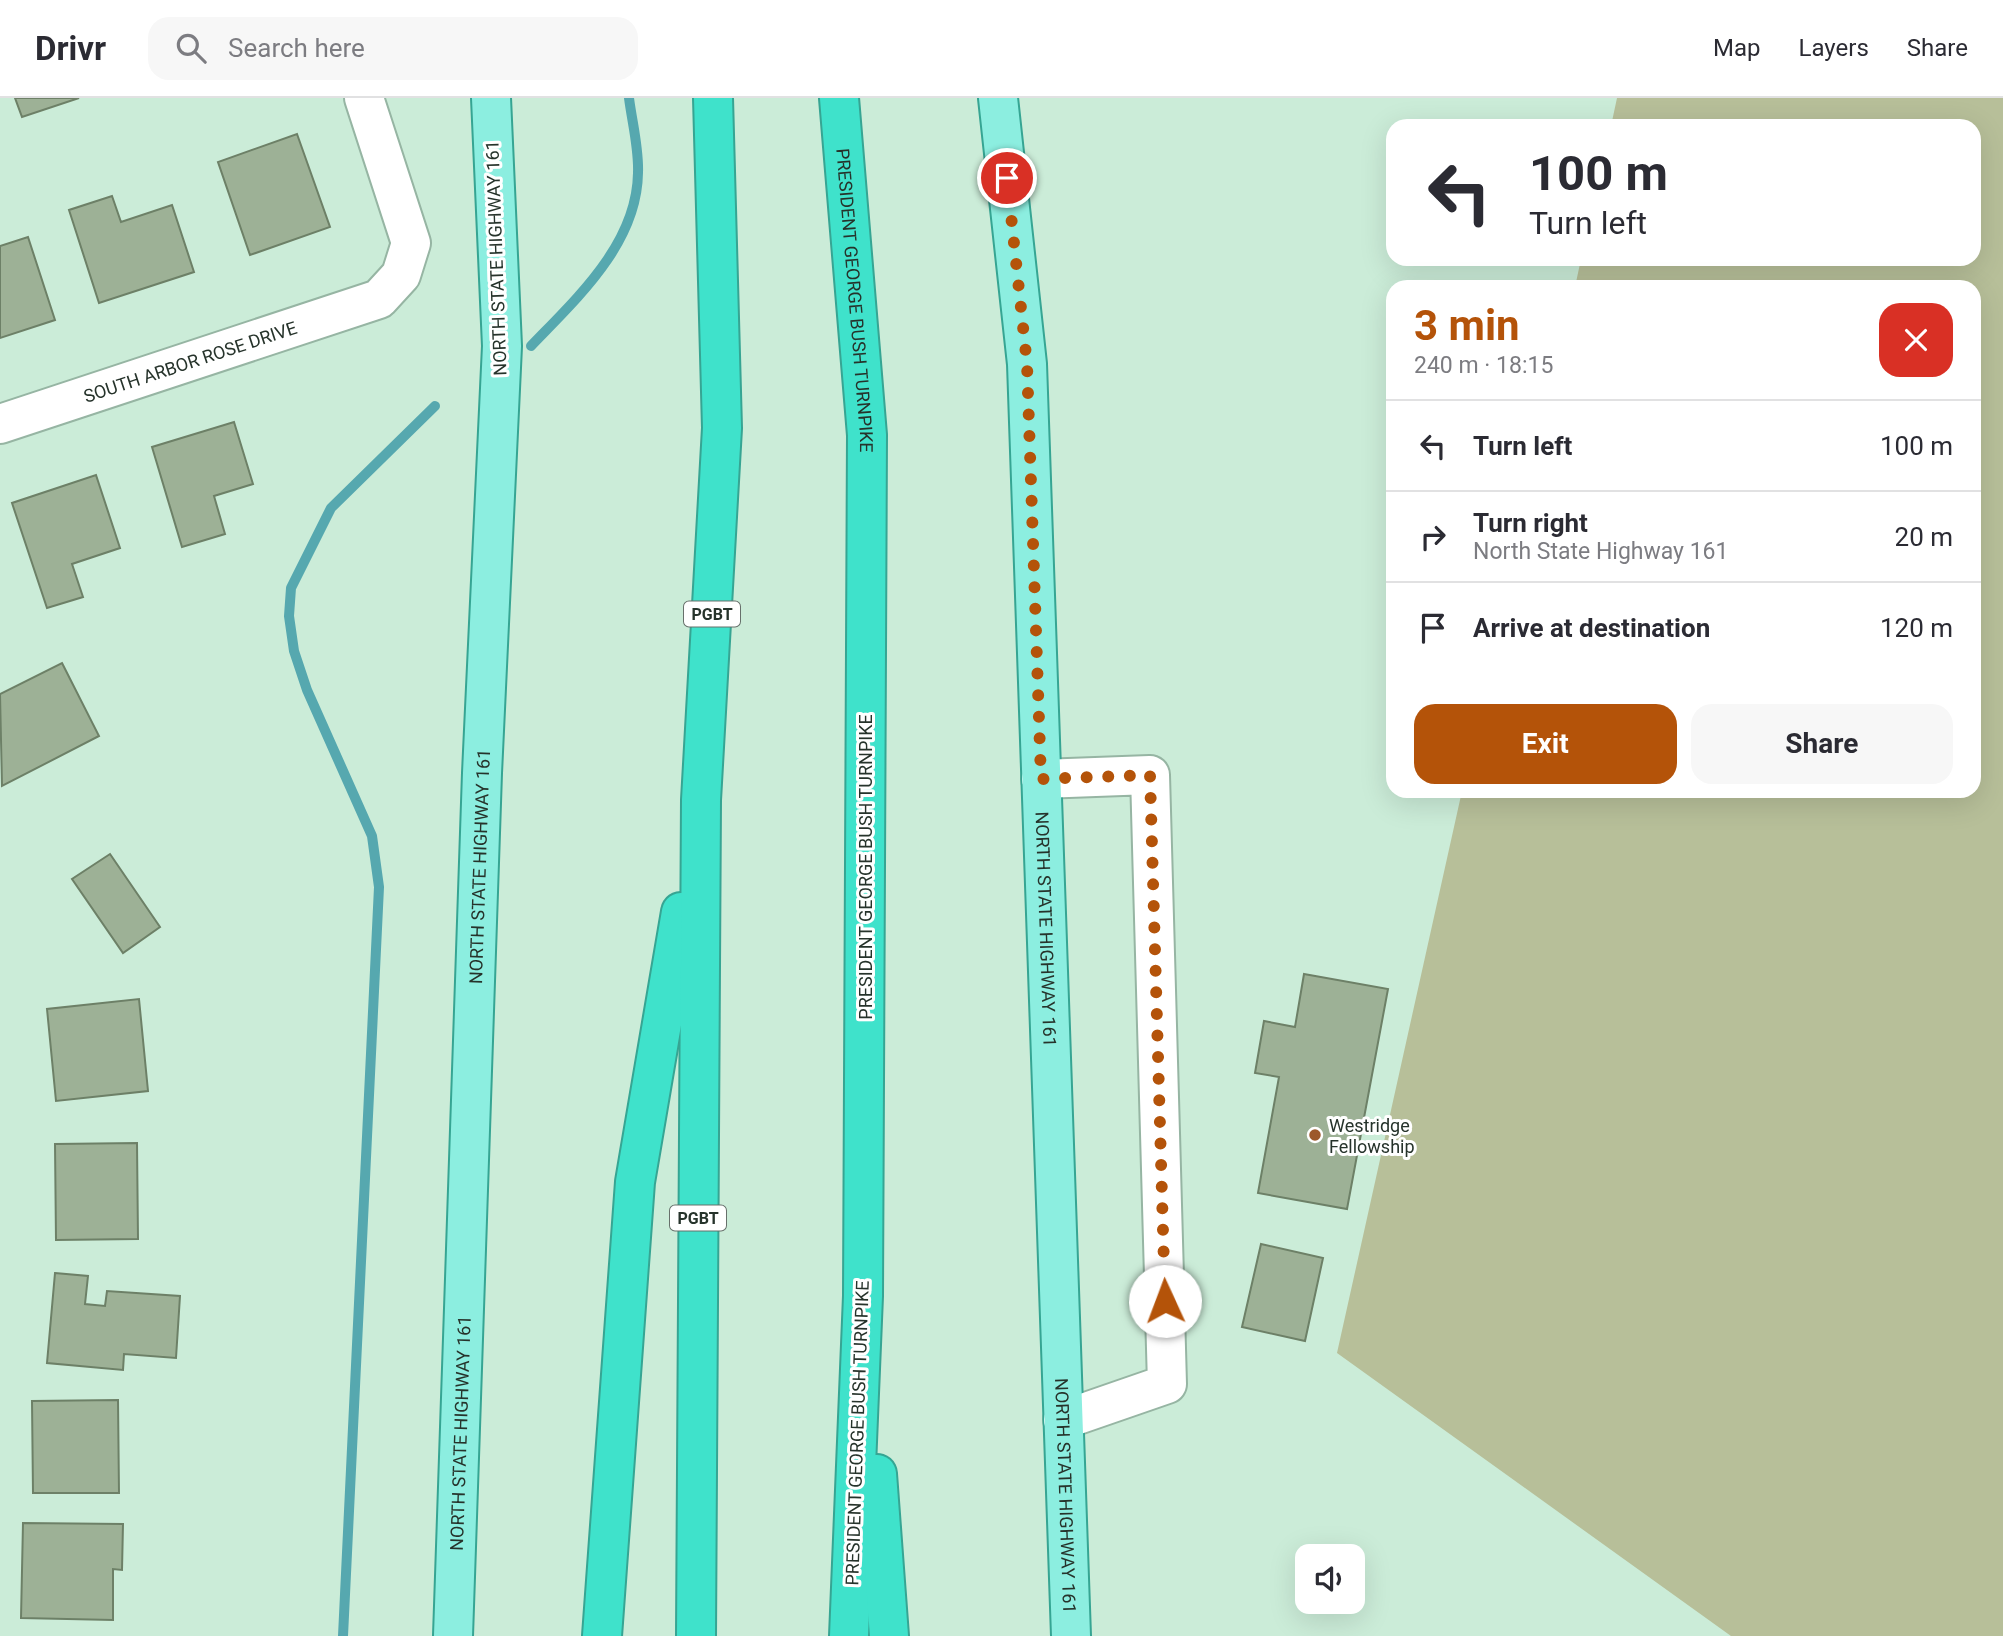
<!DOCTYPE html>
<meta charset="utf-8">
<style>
body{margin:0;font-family:Roboto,sans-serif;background:#f7f7f7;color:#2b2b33;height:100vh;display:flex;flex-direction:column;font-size:26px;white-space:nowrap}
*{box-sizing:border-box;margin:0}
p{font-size:23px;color:#7c7c81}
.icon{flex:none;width:38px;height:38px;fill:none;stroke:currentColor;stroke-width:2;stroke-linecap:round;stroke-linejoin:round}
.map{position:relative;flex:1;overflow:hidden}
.details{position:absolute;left:1386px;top:182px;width:595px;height:518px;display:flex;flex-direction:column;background:#fff;border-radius:21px;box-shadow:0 7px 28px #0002}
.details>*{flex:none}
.hud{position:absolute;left:1386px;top:21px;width:595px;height:147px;border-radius:21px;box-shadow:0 7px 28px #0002;background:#fff;color:#2b2b33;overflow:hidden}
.buttons{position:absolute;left:1295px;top:1446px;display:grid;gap:14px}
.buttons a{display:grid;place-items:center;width:70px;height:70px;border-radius:14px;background:#fff;box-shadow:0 7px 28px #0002;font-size:35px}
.pin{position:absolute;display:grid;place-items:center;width:60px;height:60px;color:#fff;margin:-30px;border:4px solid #fff;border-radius:50%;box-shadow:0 2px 7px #0007}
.me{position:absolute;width:77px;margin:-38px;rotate:358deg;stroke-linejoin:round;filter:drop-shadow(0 0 5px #0008)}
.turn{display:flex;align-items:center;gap:24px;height:147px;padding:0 28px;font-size:32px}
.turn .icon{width:91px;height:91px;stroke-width:2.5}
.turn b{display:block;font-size:49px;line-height:60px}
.round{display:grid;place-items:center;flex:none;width:74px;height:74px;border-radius:21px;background:#f7f7f7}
.head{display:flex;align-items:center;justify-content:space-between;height:119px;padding:0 28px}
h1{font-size:42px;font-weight:700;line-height:52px;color:#b45309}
.action{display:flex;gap:14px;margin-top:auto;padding:14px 28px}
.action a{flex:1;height:80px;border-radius:21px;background:#b45309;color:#fff;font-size:28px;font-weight:700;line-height:80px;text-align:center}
.action a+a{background:#f7f7f7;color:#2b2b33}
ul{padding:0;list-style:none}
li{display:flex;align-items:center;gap:21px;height:91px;padding:0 28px;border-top:2px solid #e1e1e2}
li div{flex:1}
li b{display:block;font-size:26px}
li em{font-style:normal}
header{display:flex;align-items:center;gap:42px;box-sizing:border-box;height:98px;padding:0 35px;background:#fff;border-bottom:2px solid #e1e1e2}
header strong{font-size:33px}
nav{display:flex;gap:38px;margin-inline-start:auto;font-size:24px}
.search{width:490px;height:63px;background:#f7f7f7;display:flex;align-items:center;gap:18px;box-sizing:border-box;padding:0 24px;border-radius:21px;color:#7c7c81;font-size:26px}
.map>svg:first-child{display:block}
.green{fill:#b7bf99}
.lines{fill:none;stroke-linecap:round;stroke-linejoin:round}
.stream{stroke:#56a8af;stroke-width:10}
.building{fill:#9db196;stroke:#6d8067;stroke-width:2}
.minor-casing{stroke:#96b5a3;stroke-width:42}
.major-casing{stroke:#36a593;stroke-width:42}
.highway-casing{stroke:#36a593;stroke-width:42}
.minor{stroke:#fff;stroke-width:38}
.major{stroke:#8ceee0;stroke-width:38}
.highway{stroke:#3fe2cb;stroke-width:38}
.route{stroke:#b45309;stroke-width:12;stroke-dasharray:0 21.6}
.poi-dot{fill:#9c582b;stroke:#fff;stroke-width:2.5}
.labels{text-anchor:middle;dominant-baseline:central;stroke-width:6;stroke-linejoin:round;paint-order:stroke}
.shield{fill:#fff;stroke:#67706b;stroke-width:2}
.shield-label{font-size:16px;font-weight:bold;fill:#26332b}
.street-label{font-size:18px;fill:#26332b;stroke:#fff}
.poi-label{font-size:18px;fill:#26332b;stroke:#fff;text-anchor:start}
</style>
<header>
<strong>Drivr</strong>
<div class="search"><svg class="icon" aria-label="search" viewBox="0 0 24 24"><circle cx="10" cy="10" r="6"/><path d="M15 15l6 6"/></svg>Search here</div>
<nav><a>Map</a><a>Layers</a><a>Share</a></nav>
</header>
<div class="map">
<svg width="2003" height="1538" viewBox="0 0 2003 1538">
<rect width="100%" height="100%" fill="#cbecd8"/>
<path class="green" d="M1617 0H2003V1538H1731L1337 1255 1462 693H1974V189H1575L1581 161H1974V28H1611Z"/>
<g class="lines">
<path class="stream" d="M531 248C577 200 637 146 638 75 639 50 632 24 629 0
M343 1538 379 789 372 738 307 592 294 553 289 518 291 490 331 410 435 308"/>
</g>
<path class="building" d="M15 0H79L22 19Z
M297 36 330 129 250 157 218 64Z
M112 98 121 124 172 107 194 174 99 205 69 112Z
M28 139 55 222 0 240V148Z
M234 324 253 386 214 398 225 436 182 449 152 349Z
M96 377 120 450 72 466 83 499 47 510 12 405Z
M62 565 99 638 2 688 0 596Z
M110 756 160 829 123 855 72 781Z
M1304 876 1388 891 1347 1111 1258 1095 1279 979 1255 975 1264 923 1295 929Z
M139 901 148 993 56 1003 47 911Z
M137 1045 138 1141 56 1142 55 1046Z
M1261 1146 1323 1160 1305 1243 1242 1229Z
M55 1175 88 1178 85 1206 105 1208 107 1193 180 1198 176 1260 124 1256 123 1272 47 1265Z
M118 1302 119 1395H33L32 1303Z
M23 1425 123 1426 122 1472 113 1471V1522L21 1520Z"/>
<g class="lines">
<defs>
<g id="minor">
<path id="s1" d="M0 326 379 201 401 177 411 145 364 0"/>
<path d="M1041 681 1150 677 1167 1286 1063 1322"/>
</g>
<g id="major">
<path id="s2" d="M998 0 1027 266 1071 1538"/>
<path id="s3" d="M453 1538 482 675 502 248 491 0"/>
</g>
<g id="highway">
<path id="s4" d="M839 0 867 337 863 1198 849 1538"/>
<path d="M877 1376 889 1538"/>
<path d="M602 1538 635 1084 681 814"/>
<path d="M696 1538 701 702 722 330 713 0"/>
</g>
</defs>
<use href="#minor" class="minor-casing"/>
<use href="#major" class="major-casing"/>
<use href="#highway" class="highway-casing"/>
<use href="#minor" class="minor"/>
<use href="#major" class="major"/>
<use href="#highway" class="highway"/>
</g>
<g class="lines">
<path class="route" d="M1007 80 1027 266 1041 681 1150 677 1165 1203"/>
</g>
<circle class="poi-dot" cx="1315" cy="1037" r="7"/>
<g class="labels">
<g class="shield">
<rect x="684" y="503.5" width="56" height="25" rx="5"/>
<rect x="670" y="1107.5" width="56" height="25" rx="5"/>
</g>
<g class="shield-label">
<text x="712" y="516">PGBT</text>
<text x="698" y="1120">PGBT</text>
</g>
<g class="street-label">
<text transform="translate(496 160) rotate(-92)">NORTH STATE HIGHWAY 161</text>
<text stroke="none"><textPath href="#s4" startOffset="203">PRESIDENT GEORGE BUSH TURNPIKE</textPath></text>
<text stroke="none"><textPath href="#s1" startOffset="200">SOUTH ARBOR ROSE DRIVE</textPath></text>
<text stroke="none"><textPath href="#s3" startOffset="770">NORTH STATE HIGHWAY 161</textPath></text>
<text transform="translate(865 769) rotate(-90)">PRESIDENT GEORGE BUSH TURNPIKE</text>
<text stroke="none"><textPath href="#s2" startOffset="833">NORTH STATE HIGHWAY 161</textPath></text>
<text transform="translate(857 1335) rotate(-88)">PRESIDENT GEORGE BUSH TURNPIKE</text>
<text stroke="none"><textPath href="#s3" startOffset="203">NORTH STATE HIGHWAY 161</textPath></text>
<text stroke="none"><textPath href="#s2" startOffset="1400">NORTH STATE HIGHWAY 161</textPath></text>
</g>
<g class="poi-label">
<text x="1329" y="1027">Westridge<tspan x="1329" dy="21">Fellowship</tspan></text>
</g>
</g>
</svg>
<div class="buttons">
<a><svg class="icon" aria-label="sound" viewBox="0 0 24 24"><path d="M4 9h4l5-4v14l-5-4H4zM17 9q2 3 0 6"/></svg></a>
</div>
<div class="pin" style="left:1007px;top:80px;background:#d93025"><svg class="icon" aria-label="arrive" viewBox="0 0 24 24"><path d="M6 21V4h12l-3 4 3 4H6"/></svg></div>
<svg class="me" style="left:1165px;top:1203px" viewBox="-20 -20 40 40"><circle r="19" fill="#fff"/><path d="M0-13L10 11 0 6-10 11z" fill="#b45309"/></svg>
<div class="hud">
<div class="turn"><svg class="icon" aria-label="left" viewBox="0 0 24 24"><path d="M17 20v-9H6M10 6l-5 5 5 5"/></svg><div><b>100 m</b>Turn left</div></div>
</div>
<section class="details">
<div class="head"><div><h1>3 min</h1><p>240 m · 18:15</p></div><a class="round" style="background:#d93025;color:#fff"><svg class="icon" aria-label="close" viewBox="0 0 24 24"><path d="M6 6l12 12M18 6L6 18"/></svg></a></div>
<ul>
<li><svg class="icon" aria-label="left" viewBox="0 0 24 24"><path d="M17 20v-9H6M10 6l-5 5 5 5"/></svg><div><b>Turn left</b></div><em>100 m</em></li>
<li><svg class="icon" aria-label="right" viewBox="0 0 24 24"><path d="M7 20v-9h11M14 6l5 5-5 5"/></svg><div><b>Turn right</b><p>North State Highway 161</p></div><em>20 m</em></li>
<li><svg class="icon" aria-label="arrive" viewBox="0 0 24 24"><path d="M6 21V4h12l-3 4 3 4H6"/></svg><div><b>Arrive at destination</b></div><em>120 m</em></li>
</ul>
<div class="action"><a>Exit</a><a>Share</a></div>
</section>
</div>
